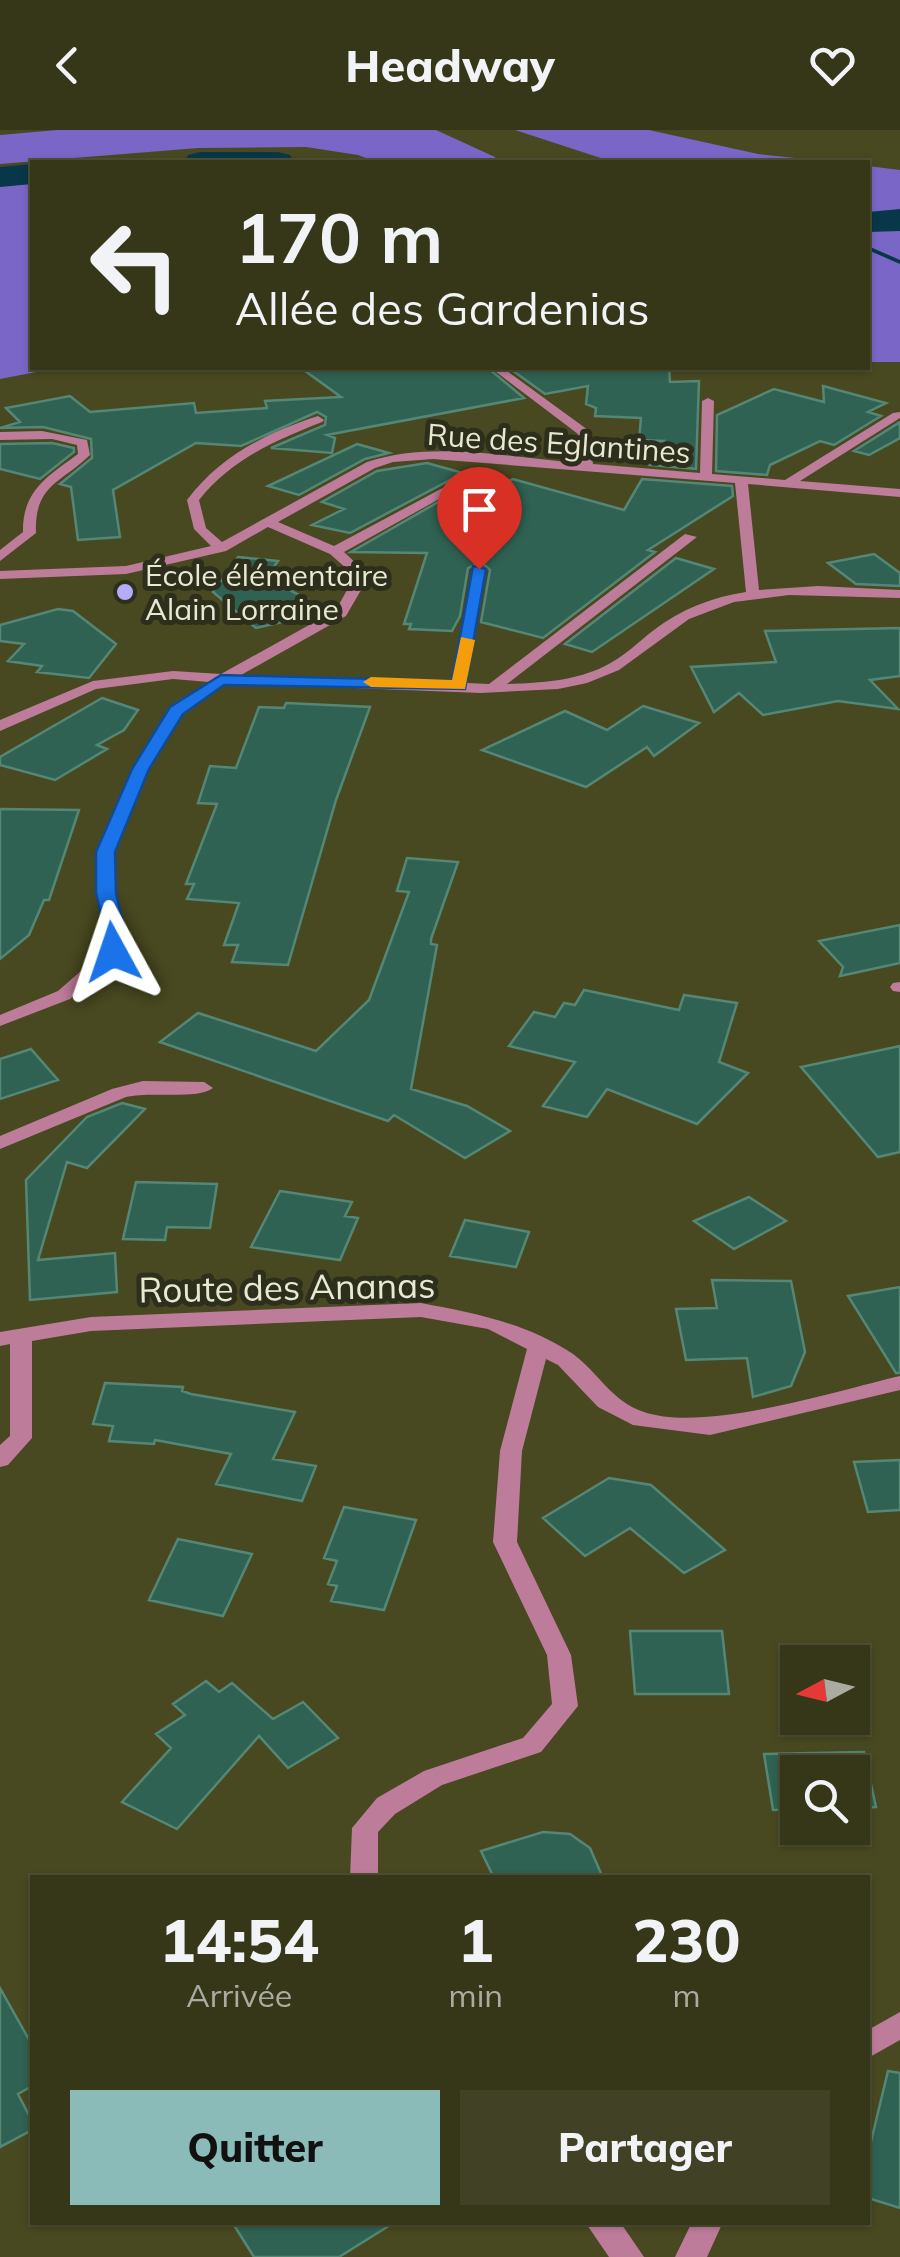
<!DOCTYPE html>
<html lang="fr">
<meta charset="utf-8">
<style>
body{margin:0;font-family:Mulish,sans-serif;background:#414225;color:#f1f3f6;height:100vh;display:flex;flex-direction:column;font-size:38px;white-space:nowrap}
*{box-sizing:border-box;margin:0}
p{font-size:32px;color:#aaaca2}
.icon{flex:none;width:55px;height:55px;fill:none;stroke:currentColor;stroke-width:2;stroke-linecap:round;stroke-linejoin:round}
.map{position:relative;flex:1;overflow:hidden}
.side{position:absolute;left:30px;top:1745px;width:840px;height:350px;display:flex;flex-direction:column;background:#363718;border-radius:0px;box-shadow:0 2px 8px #0004,0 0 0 2px #505137}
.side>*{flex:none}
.guide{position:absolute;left:30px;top:30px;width:840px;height:210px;border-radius:0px;box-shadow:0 2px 8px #0004,0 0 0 2px #505137;background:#363718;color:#f1f3f6;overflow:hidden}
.needle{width:65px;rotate:263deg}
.tools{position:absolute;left:780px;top:1515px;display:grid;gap:20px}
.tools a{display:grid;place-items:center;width:90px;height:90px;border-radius:0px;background:#363718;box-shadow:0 2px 8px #0004,0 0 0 2px #505137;font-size:50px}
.pin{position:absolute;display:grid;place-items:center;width:85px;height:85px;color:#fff;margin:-102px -42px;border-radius:50% 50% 50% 0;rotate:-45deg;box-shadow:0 0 10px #0007}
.pin .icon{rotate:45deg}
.me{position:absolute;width:110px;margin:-55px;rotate:355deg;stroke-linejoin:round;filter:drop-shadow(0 0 8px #0008)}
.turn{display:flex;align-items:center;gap:35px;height:210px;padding:0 40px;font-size:45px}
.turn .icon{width:130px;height:130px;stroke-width:2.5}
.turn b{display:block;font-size:70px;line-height:85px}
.eta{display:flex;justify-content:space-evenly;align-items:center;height:170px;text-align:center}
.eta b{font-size:60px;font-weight:800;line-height:70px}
.action{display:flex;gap:20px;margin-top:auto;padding:20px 40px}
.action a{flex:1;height:115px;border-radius:0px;background:#8bbbb9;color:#111;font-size:40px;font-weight:800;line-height:115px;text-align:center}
.action a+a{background:#414225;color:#f1f3f6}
header{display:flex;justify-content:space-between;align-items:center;height:130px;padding:0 40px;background:#363718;font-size:45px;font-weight:800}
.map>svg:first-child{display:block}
.forest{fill:#7966c6}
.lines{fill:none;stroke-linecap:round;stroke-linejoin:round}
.stream{fill:#09374a;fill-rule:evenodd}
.river{fill:#09374a;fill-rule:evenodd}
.building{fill:#2f6252;stroke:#548775;stroke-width:2.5}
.minor{fill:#be7c9b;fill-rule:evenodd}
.route{fill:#1a73e8;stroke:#114b97;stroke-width:2.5}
.slow{fill:#f59e0b}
.poi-dot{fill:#b6abf8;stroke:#2d2e1c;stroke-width:4}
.labels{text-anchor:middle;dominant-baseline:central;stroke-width:10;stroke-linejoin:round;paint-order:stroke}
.far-street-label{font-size:30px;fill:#e7e9d1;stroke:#2d2e1c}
.far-poi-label{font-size:30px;fill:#e7e9d1;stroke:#2d2e1c;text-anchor:start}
.street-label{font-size:35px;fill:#e7e9d1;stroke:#2d2e1c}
</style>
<header><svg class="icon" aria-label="back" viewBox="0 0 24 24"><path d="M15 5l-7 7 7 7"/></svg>Headway<svg class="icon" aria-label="heart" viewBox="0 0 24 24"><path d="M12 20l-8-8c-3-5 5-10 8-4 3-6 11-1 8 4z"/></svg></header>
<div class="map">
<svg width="900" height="2127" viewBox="0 0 900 2127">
<rect width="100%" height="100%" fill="#484920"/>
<path class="forest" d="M57 0H436L495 27 496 32H376L358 25 306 17 198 18 0 34V5Z
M515 0H649L758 24 833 32H613Z
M868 36 900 40V81L868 84Z
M32 51V238H57L0 249V54Z
M900 96V232H868V99Z"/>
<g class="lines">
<path class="stream" d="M868 116 900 130V134L868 120Z"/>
<path class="river" d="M200 22H278L290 25 294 32H184L188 25Z
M32 34V54L0 57V37Z
M900 79V101L868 102V82Z"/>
</g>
<path class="building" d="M301 238H488L524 268 327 305 335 308 332 323 271 318 325 295 326 287 317 282 241 316 196 313 113 360 120 407 78 410 71 357 60 354 92 328 91 309 43 297 0 298 20 292 6 278 70 266 90 282 194 273 196 283 267 278 265 271 341 267Z
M509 238H669L670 252 699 251 696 339 650 335 664 311 639 310 641 288 595 286 596 278 586 274 588 256 545 264Z
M823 256 886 273 868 282 881 286 834 315 820 311 770 335 767 345 716 341 717 285 774 259 824 272Z
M900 292V308L869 325 854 321Z
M52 313 74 318V322L40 349 0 339V314Z
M357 314 389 323 365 329 299 365 268 356Z
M427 333 463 343 350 403 312 395 344 379 322 372 377 341Z
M480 348 503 354 513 349 624 380 642 349 732 356 733 366 648 420 655 422 543 508 481 492 490 440 481 432 468 438 460 486 452 501 409 499 411 494H404L427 423 351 422Z
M874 424 900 443V456L856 454 828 433Z
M238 427 278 431 266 448 307 469 292 490 256 498 213 462Z
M676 428 714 439 592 522 565 514Z
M58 479 73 481 116 514 89 548 37 542 42 536 8 531 24 514 0 511V495Z
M900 498V546L870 550 898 579 838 571 763 585 739 563 714 582 691 537 776 532 765 501Z
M102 568 138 580 124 600 97 615 107 619 55 650 0 635V627Z
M286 573 370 577 336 670 288 835 232 832 238 815H224L239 773 187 769 194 754H186L217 674 198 673 210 636 236 638 259 577 284 578Z
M643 576 699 593 654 626 647 617 586 657 482 620 565 581 607 600Z
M0 679 79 680 49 770H44L29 805 0 829Z
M407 728 458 732 431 809V814L437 815 411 959 467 976 510 1001 465 1028 394 985 388 991 160 912 198 883 316 921 369 870 409 762 397 761Z
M900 795V833L840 846 843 837 819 811Z
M584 860 679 880 684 865 737 873 719 932 748 943 697 994 607 959 587 987 543 976 575 932 509 916 534 882 555 887 564 873 575 875Z
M900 916V1022L878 1027 801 937Z
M31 919 58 950 0 969V929Z
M122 973 145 979 87 1038 67 1032 38 1130 115 1123 117 1162 30 1170 26 1050 87 987Z
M136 1052 217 1054 210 1098 167 1097 165 1110 123 1109Z
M280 1061 352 1072 345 1086 358 1088 340 1130 251 1117Z
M749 1067 786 1091 734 1119 694 1091Z
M465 1090 529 1102 516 1137 450 1126Z
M712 1150 791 1151 805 1222 791 1256 753 1267 747 1228 686 1230 676 1179 717 1178Z
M900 1157V1243H896L848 1166Z
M105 1253 183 1257 182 1261 191 1264 295 1282 273 1329 316 1336 302 1371 216 1354 231 1324 155 1310 154 1314 109 1311 113 1296 93 1294Z
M900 1330V1380L868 1382 854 1332Z
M609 1348 651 1355 725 1420 684 1443 630 1398 585 1426 543 1388Z
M344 1377 416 1390 384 1480 331 1471 337 1456 328 1454 337 1431 324 1428Z
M178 1409 252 1424 223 1486 149 1470Z
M630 1501H722L729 1564H635Z
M206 1551 219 1562 232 1553 273 1589 303 1572 338 1608 288 1638 259 1606 177 1699 122 1672 171 1618 156 1604 185 1585 173 1574Z
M864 1622 876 1677 852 1678V1642H798V1679L773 1680 764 1624Z
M543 1702 570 1704 590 1718 603 1748H494L481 1721Z
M0 1858 32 1915V1956L18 1964 32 1991V2000L0 2017Z
M888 1941 900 1943V2078L868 2068V2024Z
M232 2092H395L339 2127H254Z"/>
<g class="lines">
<path class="minor" d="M491 238H503L588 300 593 334 700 343 702 271 708 268 714 271 712 344 785 350 893 283 900 282V288L800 351 900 359V367L748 354 759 460 818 456 900 460V468L789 465 734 472 689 489 619 540 587 553 558 559 481 563 227 553 182 584 148 639 113 722 114 763 125 806 122 822 70 869 0 896V885L58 861 105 820 107 806 98 763 97 722 132 639 169 581 209 552 173 549 96 559 0 601V590L93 551 173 541 221 544 336 480 347 460V439L330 424 268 397 226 421 126 444 0 449V441L126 436 211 416 194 399 187 370C220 326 266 303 318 286L324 290 322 292C274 311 232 329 199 370L206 398 222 412 367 332C434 310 511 328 580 333L578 304ZM433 329 735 353 746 462C713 467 681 479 654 500 638 512 624 527 605 536 575 551 540 553 507 554L697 407 685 404 489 554 467 553 486 439 479 435 472 439 452 553 241 545 346 486 361 460V438L344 422 477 348 467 345 334 416 278 392 375 338 393 332Z
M42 301 87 310 90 325C61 353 34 355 36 403L0 431V420L23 402C22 361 48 346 78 324L77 315 52 309 0 310V302Z
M900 852V862L893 861 890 857 893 853Z
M143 951 204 952 213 958C198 970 149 961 126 967L0 1019V1006L112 959Z
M421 1173C474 1183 527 1193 573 1224 599 1243 611 1271 644 1282 705 1303 835 1261 900 1246V1260L710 1305 633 1295 598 1277 558 1235 546 1229 522 1321 517 1412 571 1525 578 1576 541 1622 442 1655 395 1684 378 1702V1748H350L352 1698 377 1668 424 1641 523 1608 552 1574 547 1525 493 1412 500 1321 527 1219 488 1199 421 1187 91 1201 32 1211V1308L8 1335 0 1337V1315L10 1306V1214L0 1216V1202L91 1187Z
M900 1882V1910L868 1928V1900Z
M585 2092H620L644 2127H609Z
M692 2092H723L707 2127H675Z"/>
</g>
<path class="route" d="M473 436 486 439 465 559 224 555 183 584 149 639 115 722 116 763 126 806 120 827H106V806L96 763V722L132 639 170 577 221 545 452 551Z"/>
<path class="slow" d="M461 507 475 510 465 559 371 557 363 552 371 547 452 550Z"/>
<circle class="poi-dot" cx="125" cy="462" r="10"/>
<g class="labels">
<g class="far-street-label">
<text transform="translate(559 313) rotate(4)">Rue des Eglantines</text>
</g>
<g class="far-poi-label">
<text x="145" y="445">École élémentaire<tspan x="145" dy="34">Alain Lorraine</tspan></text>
</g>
<g class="street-label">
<text transform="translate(287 1157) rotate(-1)">Route des Ananas</text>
</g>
</g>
</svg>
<div class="tools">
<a><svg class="needle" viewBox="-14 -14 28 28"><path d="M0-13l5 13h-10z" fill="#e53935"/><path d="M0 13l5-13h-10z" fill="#aaaca2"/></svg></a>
<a><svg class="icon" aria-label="search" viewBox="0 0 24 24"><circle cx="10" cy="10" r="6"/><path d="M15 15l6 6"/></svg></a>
</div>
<div class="pin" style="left:479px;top:439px;background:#d93025"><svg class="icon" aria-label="arrive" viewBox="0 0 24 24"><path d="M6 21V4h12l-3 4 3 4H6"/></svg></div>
<svg class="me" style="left:113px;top:822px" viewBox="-20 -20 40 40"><path d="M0-17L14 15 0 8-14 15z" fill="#1a73e8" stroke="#fff" stroke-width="4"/></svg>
<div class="guide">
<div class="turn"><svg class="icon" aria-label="left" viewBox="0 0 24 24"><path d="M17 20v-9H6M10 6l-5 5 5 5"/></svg><div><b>170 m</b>Allée des Gardenias</div></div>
</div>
<section class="side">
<div class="eta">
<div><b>14:54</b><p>Arrivée</p></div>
<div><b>1</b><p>min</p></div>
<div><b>230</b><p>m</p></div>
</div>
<div class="action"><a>Quitter</a><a>Partager</a></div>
</section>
</div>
